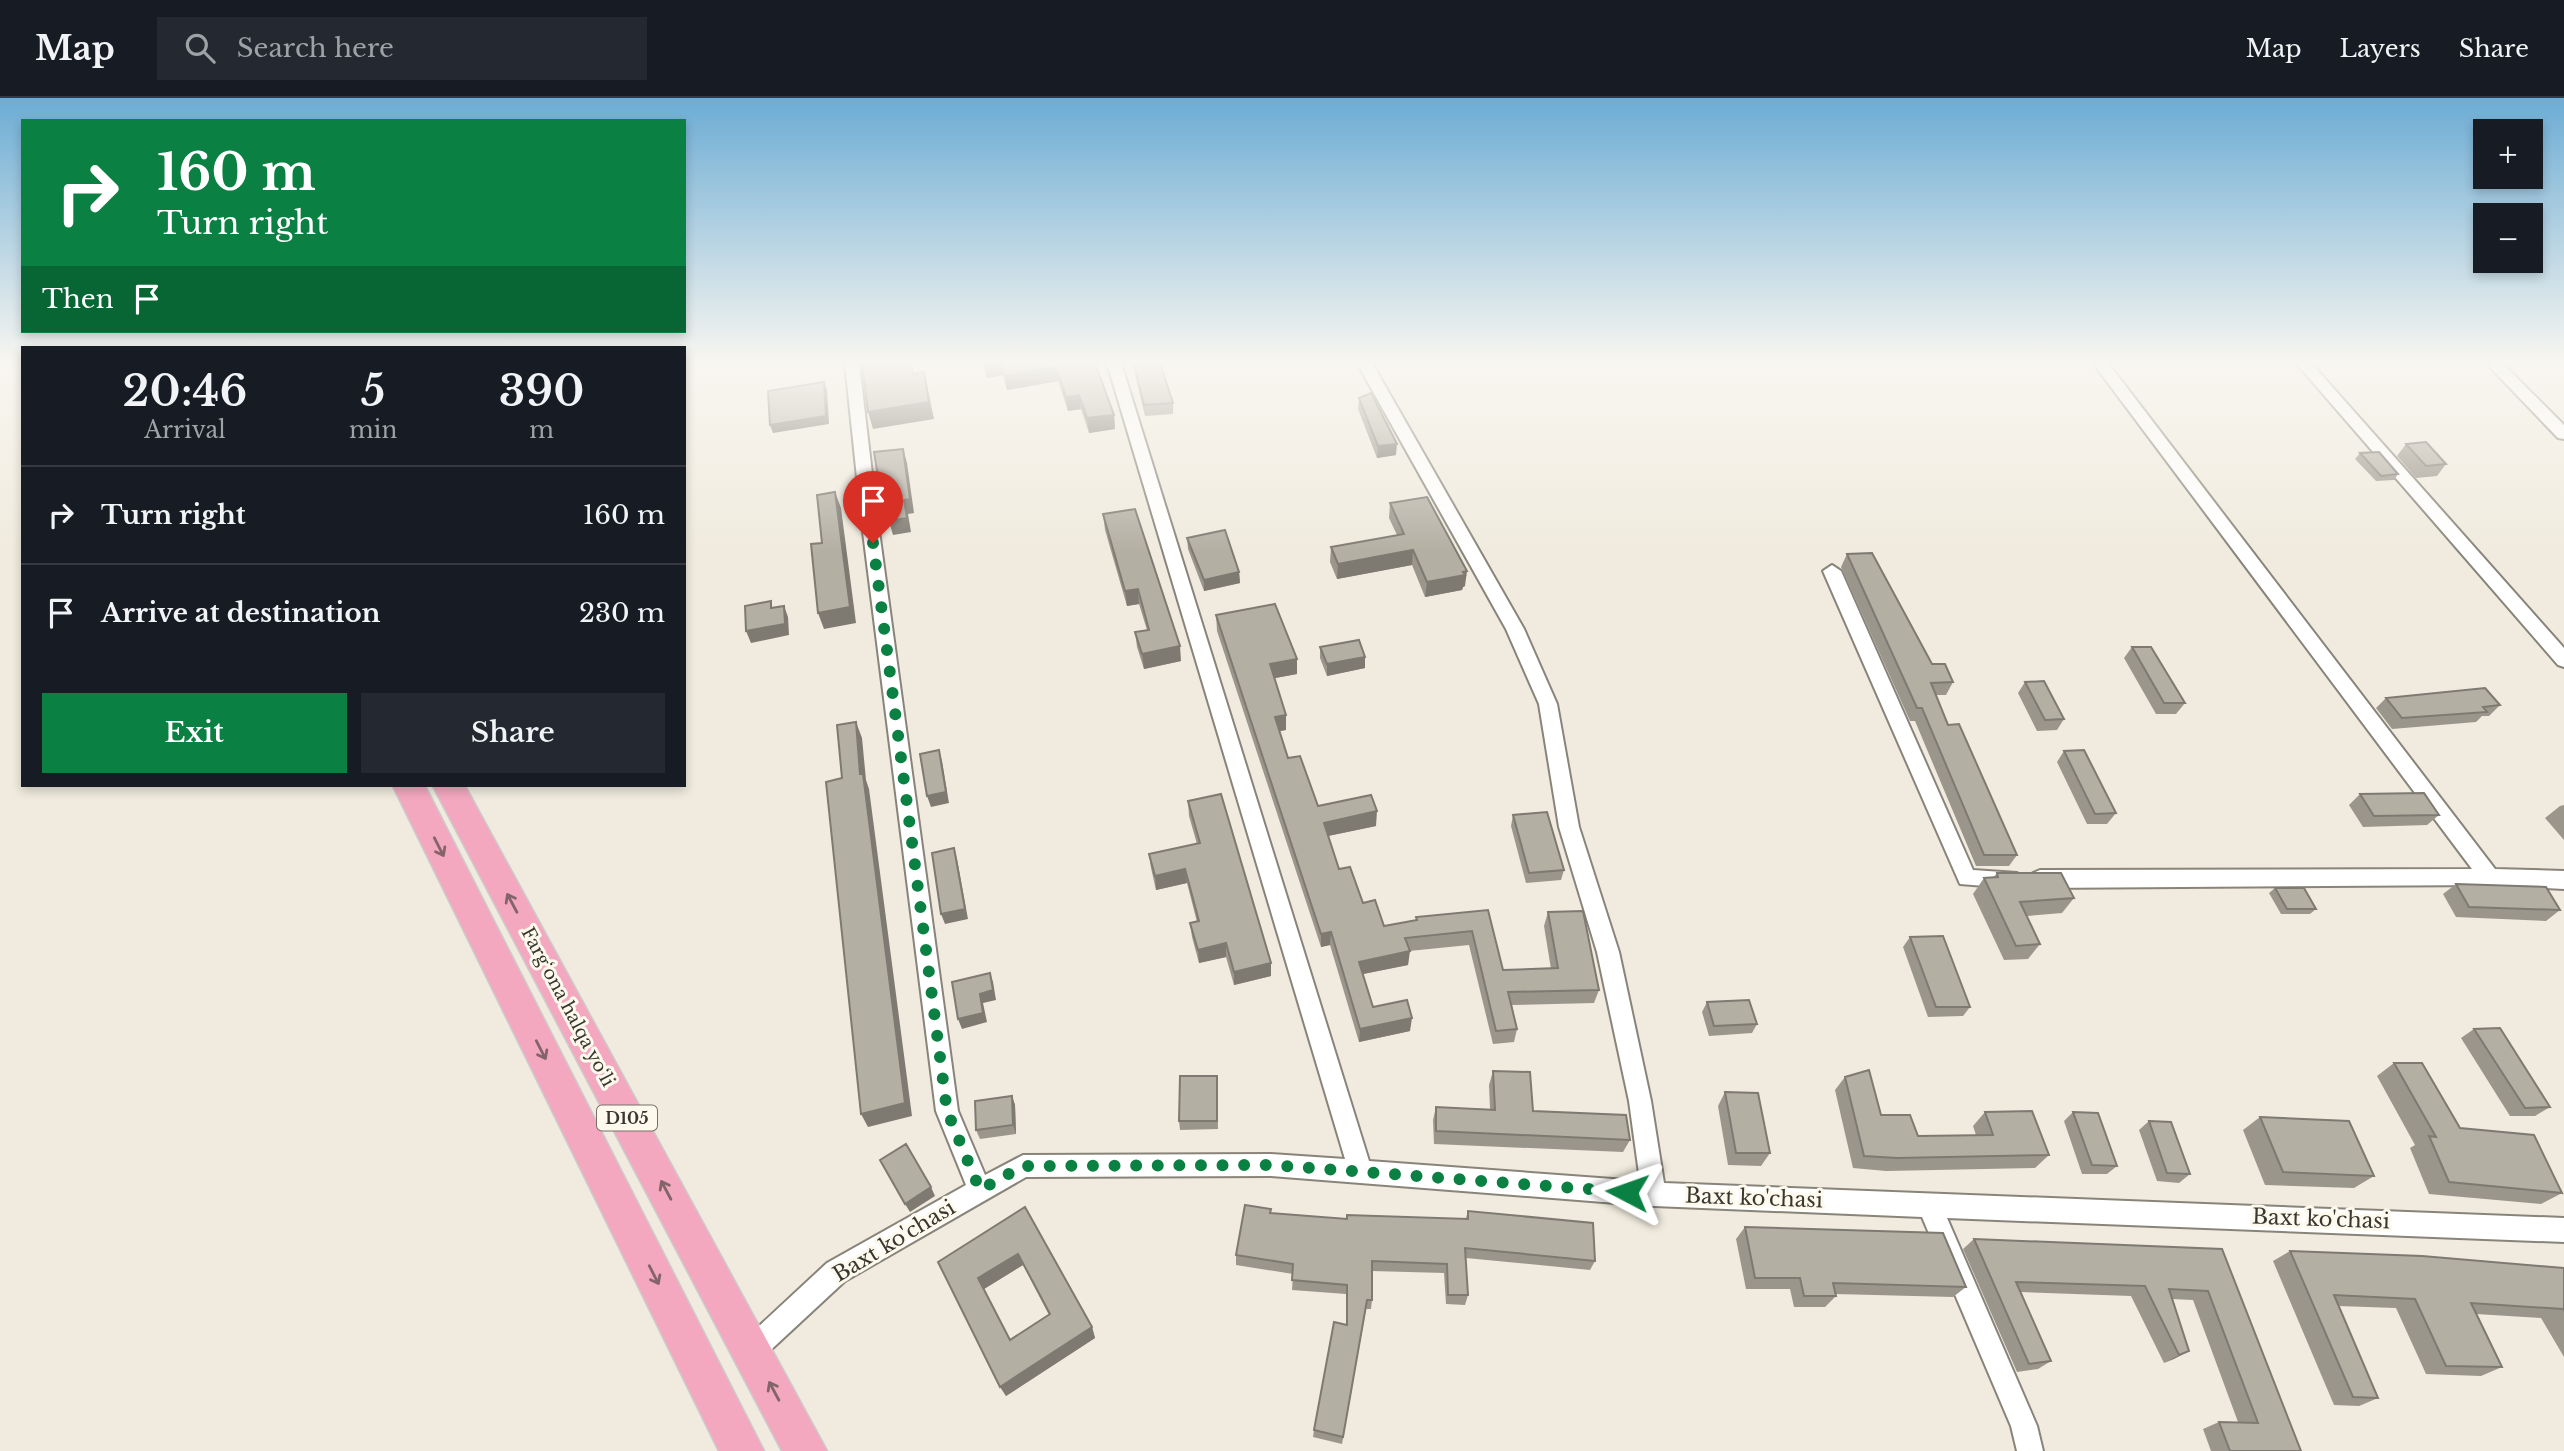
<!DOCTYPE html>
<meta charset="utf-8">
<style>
body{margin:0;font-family:"Libre Baskerville",serif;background:#242831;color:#f1f3f6;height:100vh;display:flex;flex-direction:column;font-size:26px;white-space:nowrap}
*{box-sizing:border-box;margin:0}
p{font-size:23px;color:#9ea1a6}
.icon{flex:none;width:38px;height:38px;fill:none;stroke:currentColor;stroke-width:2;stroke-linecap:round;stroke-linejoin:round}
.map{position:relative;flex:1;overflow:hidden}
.panel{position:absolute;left:21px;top:248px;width:665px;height:441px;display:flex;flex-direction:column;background:#171b24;border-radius:0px;box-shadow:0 4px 10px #0003}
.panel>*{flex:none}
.hud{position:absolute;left:21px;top:21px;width:665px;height:214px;border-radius:0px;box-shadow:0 4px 10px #0003;background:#0b8043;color:#fff;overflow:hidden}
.fabs{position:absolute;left:2473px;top:21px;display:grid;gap:14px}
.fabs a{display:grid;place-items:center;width:70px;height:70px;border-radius:0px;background:#171b24;box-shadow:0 4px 10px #0003;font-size:35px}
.pin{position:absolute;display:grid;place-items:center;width:60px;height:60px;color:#fff;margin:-72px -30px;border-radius:50% 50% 50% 0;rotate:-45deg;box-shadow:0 0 7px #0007}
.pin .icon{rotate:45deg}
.me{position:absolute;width:77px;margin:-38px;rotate:274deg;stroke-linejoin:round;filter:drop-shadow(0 0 5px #0008)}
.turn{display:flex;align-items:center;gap:24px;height:147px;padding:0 21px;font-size:32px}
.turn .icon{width:91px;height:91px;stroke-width:2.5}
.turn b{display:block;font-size:49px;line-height:60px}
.then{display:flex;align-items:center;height:66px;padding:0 21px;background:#0003;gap:14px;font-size:26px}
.eta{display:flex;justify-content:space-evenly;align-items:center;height:119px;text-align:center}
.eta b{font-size:42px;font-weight:600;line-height:49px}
.action{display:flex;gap:14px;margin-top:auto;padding:14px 21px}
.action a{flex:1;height:80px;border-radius:0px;background:#0b8043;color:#fff;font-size:28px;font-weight:600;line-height:80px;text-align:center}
.action a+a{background:#242831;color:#f1f3f6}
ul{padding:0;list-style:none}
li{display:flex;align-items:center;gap:21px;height:98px;padding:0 21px;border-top:2px solid #363941}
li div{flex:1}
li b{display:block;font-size:26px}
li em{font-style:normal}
header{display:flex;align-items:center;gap:42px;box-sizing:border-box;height:98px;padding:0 35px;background:#171b24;border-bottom:2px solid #363941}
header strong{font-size:33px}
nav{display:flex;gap:38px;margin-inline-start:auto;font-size:24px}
.search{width:490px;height:63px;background:#242831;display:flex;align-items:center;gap:18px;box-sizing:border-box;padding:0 24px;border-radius:0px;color:#9ea1a6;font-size:26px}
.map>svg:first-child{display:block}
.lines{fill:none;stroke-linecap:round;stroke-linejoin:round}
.minor-casing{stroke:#898479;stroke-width:4}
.trunk-casing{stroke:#cccbca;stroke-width:3}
.minor{fill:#fff;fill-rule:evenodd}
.trunk{fill:#f4a8c0;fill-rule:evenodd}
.wall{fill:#9b968c;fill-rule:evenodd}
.shaded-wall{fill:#7e7a72}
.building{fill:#b4afa3;stroke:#7e7a72;stroke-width:2;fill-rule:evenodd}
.oneway{stroke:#84646b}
.route{stroke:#0b8043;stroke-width:12;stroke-dasharray:0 21.6}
.labels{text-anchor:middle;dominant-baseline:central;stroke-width:6;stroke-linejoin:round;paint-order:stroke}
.shield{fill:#fdf9ec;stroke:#74716a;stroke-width:2}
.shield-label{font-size:16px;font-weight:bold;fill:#393732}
.street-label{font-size:18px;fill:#393732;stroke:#fdf9ec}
.near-street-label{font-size:21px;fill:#393732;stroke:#fdf9ec}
</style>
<header>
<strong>Map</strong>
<div class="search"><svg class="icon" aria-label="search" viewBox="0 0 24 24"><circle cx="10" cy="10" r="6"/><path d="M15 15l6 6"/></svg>Search here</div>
<nav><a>Map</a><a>Layers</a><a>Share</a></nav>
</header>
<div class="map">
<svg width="2564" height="1353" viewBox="0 0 2564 1353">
<rect width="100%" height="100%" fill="#f0ebde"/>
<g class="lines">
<defs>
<path id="minor" d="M845 265H859L877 418 958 1013 985 1077 1023 1057 1271 1056 1345 1061 1107 265H1121L1369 1063 1640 1083 1629 1003 1597 854 1559 729 1539 606 1506 531 1357 265H1372L1524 531 1557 606 1579 729 1619 854 1651 1003 1664 1085 2564 1120V1144L1947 1120 2037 1328 2043 1353H2017L2011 1328 1922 1119 1654 1108 1271 1078 1026 1079 845 1183 761 1261 752 1265 743 1261 739 1252 743 1243 827 1165 966 1087 936 1013 861 418Z
M2093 265H2108L2495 771 2564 773V791L2490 787 2040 790 2033 787 2030 781 2033 775 2040 772 2472 771Z
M2296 265H2311L2564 550V569L2558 567Z
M2486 265H2502L2564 327V341L2558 340Z
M1832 467 1841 473 1973 772 2017 775 2020 781 2017 787 2010 790 1960 786 1823 473Z"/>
<path id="trunk" d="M393 688H425L764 1353H719Z
M433 688H465L827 1353H782Z"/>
</defs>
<use href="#minor" class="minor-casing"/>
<use href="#trunk" class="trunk-casing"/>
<use href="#minor" class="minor"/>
<use href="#trunk" class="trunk"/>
</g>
<path class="wall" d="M983 265H1095L1114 317 1115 331 1089 335 1081 311 1068 313 1058 283 1007 292 1003 277 987 280Z
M1134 265H1160L1173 305V316L1145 318 1135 277Z
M1359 300 1396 357 1377 360 1358 311Z
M2406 346 2446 366 2437 378 2416 380 2397 358Z
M2360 355 2398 376 2394 382 2376 383 2355 361Z
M1390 405 1465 488 1463 489 1462 492 1425 499 1412 467 1337 481 1330 464 1331 449 1397 437 1389 420Z
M1103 416 1181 563 1144 571 1137 549 1135 534 1147 532 1139 506 1127 508 1105 432Z
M1187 440 1239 474 1240 485 1204 493 1188 451Z
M1847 456 1932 566 1953 584 1946 597H1936L1948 627 2017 757 2009 768H1976L1915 623H1910L1841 469Z
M1216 517 1297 576 1275 580 1286 632 1279 633 1288 660 1318 708 1376 728 1328 738 1339 771 1363 805 1384 828 1416 822V819L1488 812 1503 872 1551 871 1544 828 1548 814 1599 892 1594 905 1512 907 1517 931 1514 944 1493 946 1469 847 1409 853 1408 867 1363 876 1373 909 1410 933 1359 944 1330 847 1321 849 1217 533Z
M1320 549 1365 570 1327 578 1320 560Z
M2132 549 2185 605 2176 616H2156L2124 560Z
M2025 584 2064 621 2057 632 2037 633 2018 595Z
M2386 600 2500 607 2489 618H2482L2476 624 2392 631 2376 610Z
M2064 653 2116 715 2107 726H2087L2057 664Z
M2360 696 2439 717 2427 727 2363 729 2349 707Z
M1188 703 1271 865V878L1234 887 1226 859 1199 865 1192 839 1190 825 1197 824 1187 785 1156 792 1151 770 1149 756 1197 746 1189 718Z
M2564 707V742L2545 720 2560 708Z
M1513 717 1564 772 1561 782 1526 785 1511 728Z
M1997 775 2074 800 2062 815 2027 818 2040 846 2028 861 2004 862 1973 796 1984 780H1993Z
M2456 786 2560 812 2546 823 2456 819 2443 796Z
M2275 790 2316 811 2310 816H2281L2269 795Z
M1910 839 1970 909 1963 918 1928 919 1903 849Z
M1707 904 1757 926 1752 935 1709 938 1702 914Z
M2474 931 2550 1009 2535 1018H2510L2461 940Z
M2394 965 2460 1030 2562 1095 2541 1106 2429 1096 2410 1050 2415 1047 2377 978Z
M1493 973 1533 1013 1630 1042 1623 1054 1434 1046 1433 1022 1436 1009 1490 1011 1489 987Z
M1217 978 1218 1031 1180 1032 1179 1023Z
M1845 979 1881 1017 1918 1038 1976 1037 1973 1028 1985 1014 2049 1057 2035 1070 1886 1073 1853 1070 1835 992Z
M1725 994 1770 1055 1761 1068 1728 1067 1718 1008Z
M1012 998 1015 1007 1016 1036 980 1041 976 1032Z
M2073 1014 2117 1068 2107 1076H2082L2064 1023Z
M2260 1019 2374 1078 2354 1090 2265 1087 2243 1032Z
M2149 1023 2190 1076 2179 1085 2157 1083 2139 1032Z
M1025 1109 1092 1229 1095 1240 1006 1298 938 1164ZM1023 1167 1049 1217 1010 1242 984 1191Z
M1271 1111V1115L1346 1121 1466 1120 1468 1113 1595 1163 1590 1172 1466 1160 1468 1197 1465 1207 1446 1206 1444 1175 1372 1173V1202L1371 1211H1366L1342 1346 1313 1339 1314 1332 1346 1227V1196L1292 1192 1293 1176 1236 1167V1157Z
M1745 1129 1966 1189 1953 1199 1835 1196 1836 1198 1825 1209H1794L1790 1191H1746L1736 1141Z
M1974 1141 2222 1151 2301 1353H2211L2203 1331 2219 1324H2238L2193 1202 2172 1201 2189 1253 2164 1265 2131 1198 2020 1194 2051 1263 2038 1271 2017 1274 1963 1151Z
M2290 1153 2564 1170V1259L2541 1220 2476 1216 2502 1269 2481 1278 2426 1276 2396 1210 2338 1208 2378 1300 2359 1308 2334 1307 2273 1163Z"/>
<path class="shaded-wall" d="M988 265H1001L1003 277 987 280 984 266Z
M1056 269 1058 283 1007 292 1005 278Z
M924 274 934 321 873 331 868 314Z
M824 284 827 292 829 326 773 335 770 327Z
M1079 297 1081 311 1068 313 1066 299Z
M1114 317 1115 331 1089 335 1087 320Z
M1397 346 1396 357 1377 360 1378 348Z
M903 351 907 365 914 415 908 416 911 434 893 437 889 423 904 402Z
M835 394 841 410 856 525 824 531 818 515Z
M886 404 890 419 886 420 882 405Z
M1413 452 1412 467 1337 481 1338 466Z
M1467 473 1465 488 1463 489 1462 492 1425 499 1427 484Z
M1239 474 1240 485 1204 493V482Z
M1138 491 1139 506 1127 508 1125 493Z
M784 508 788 519 789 537 751 545 746 533Z
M1180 548 1181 563 1144 571 1142 556Z
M1365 559V570L1327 578V566Z
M1297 561V576L1270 581V566Z
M1286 617V632L1275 634V619Z
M856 624 862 640 866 682 869 691 912 1018 868 1029 861 1016 860 676Z
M939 652 942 663 949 705 931 709 927 698Z
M1377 713 1376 728 1323 739 1324 725Z
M954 750 957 761 968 821 945 826 941 816Z
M1185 771 1187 785 1156 792 1155 778Z
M1331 834 1330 847 1321 849V836Z
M1226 845V859L1199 865 1198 852Z
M1410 853 1408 867 1358 877 1359 864Z
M1271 865V878L1234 887V874Z
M990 875 993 884 996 902 983 905 987 924 962 931 958 921Z
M1412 920 1410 933 1359 944 1360 931Z
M1012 998 1015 1007 1016 1036 1013 1027Z
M931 1089 935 1098 910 1114 905 1106Z
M1018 1156 1023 1167 984 1191 978 1180Z
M1092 1229 1095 1240 1006 1298 1000 1289Z
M2189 1253 2174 1261 2164 1265 2179 1257Z"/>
<path class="building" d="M862 265H911L913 276 924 274 929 304 868 314Z
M1001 265H1095L1114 317 1087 320 1079 297 1066 299 1056 269 1005 278Z
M1137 265H1160L1173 305 1144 307 1134 266Z
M824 284 826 318 770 327 768 293Z
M1371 295 1397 346 1378 348 1359 300Z
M2426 344 2446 366 2426 368 2406 346Z
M903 351 910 401 904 402 907 420 889 423 886 404 882 405 874 354Z
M2379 354 2398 376 2381 378 2360 355Z
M835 394 850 509 818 515 811 446 822 445 817 397Z
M1427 399 1467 473 1463 474 1465 477 1427 484 1413 452 1338 466 1331 449 1404 436 1390 405Z
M1135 411 1180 548 1142 556 1135 534 1149 532 1138 491 1125 493 1103 416Z
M1225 432 1239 474 1204 482 1187 440Z
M1872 455 1932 566H1945L1953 584 1931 585 1948 627 1959 626 2017 757H1984L1922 610H1917L1847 456Z
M771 503V510L784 508 785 526 746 533 745 508Z
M1275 506 1297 561 1270 566 1286 617 1275 619 1288 660 1300 658 1318 708 1371 697 1377 713 1324 725 1339 771 1350 769 1363 805 1375 802 1384 828 1417 822 1416 819 1488 812 1503 872 1558 870 1548 814 1583 813 1599 892 1508 894 1517 931 1496 933 1472 833 1405 840 1410 853 1359 864 1373 909 1407 902 1412 920 1360 931 1331 834 1321 836 1216 517Z
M1359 542 1365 559 1327 566 1320 549Z
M2132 549H2151L2185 605H2164Z
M2044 583 2064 621 2045 622 2025 584Z
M2485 590 2500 607 2483 609 2487 614 2402 620 2386 600Z
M856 624 860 676H863L905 1005 861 1016 826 684 842 680 837 627Z
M939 652 946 694 927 698 920 656Z
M2084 652 2116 715 2095 716 2064 653Z
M2424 695 2439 717 2374 718 2360 696Z
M1221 696 1271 865 1234 874 1226 845 1198 852 1190 825 1199 823 1185 771 1155 778 1149 756 1200 745 1188 703Z
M1547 714 1564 772 1529 775 1513 717Z
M954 750 965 811 941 816 932 755Z
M1997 775H2061L2074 800 2020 804 2040 846 2016 848 1984 780 1998 779Z
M2456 786 2546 789 2560 812 2469 809Z
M2275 790H2304L2316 811H2287Z
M1943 838 1970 909H1936L1910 839Z
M990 875 993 892 980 896 983 915 958 921 952 884Z
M1749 902 1757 926 1714 928 1707 904Z
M2500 930 2550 1009 2525 1010 2474 931Z
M2394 965H2422L2460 1030 2534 1037 2562 1095 2449 1084 2429 1038 2436 1039Z
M1869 972 1881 1017H1910L1918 1038 1993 1037 1985 1014 2032 1013 2049 1057 1897 1060 1864 1058 1845 979Z
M1493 973 1530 974 1533 1013 1626 1017 1630 1042 1436 1033V1009L1495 1012Z
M1180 978H1217V1023H1179Z
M1725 994 1758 995 1770 1055H1736Z
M1012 998 1013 1027 976 1032 975 1003Z
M2073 1014 2098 1015 2117 1068 2092 1067Z
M2260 1019 2349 1023 2374 1078 2283 1074Z
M2149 1023 2171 1024 2190 1076 2167 1075Z
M906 1046 931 1089 905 1106 880 1062Z
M1245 1107 1271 1111 1270 1115 1347 1121V1117L1468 1121V1113L1593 1125 1595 1163 1465 1150 1468 1197H1448L1447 1166 1372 1163V1202H1367L1343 1339 1314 1332 1334 1224 1347 1227V1187L1292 1182 1293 1166 1236 1157Z
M1025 1109 1092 1229 1000 1289 938 1164ZM1018 1156 1050 1216 1010 1242 978 1180Z
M1745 1129 1943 1135 1966 1189 1833 1185 1836 1198H1804L1800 1180H1755Z
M1974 1141 2222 1151 2301 1353H2230L2219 1324 2258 1325 2208 1193 2169 1191 2189 1253 2179 1257 2145 1188 2016 1184 2051 1263 2029 1266Z
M2290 1153 2422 1158 2564 1170V1212L2563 1211 2471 1205 2502 1269 2446 1268 2415 1201 2334 1197 2378 1300 2353 1299Z"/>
<defs><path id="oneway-shaft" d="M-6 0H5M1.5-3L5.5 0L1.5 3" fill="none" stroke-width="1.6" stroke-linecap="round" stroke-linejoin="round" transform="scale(1.75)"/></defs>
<g class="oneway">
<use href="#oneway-shaft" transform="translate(439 749) rotate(63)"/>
<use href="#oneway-shaft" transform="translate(512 805) rotate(-118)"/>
<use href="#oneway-shaft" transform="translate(541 952) rotate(63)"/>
<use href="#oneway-shaft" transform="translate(666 1092) rotate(-118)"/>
<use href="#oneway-shaft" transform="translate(654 1177) rotate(63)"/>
<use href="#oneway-shaft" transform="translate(774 1293) rotate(-118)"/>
</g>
<linearGradient id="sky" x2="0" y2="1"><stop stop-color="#6cacd4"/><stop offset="0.58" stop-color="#f8f6f0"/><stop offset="1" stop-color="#f8f6f0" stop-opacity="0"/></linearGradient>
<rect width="2564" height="455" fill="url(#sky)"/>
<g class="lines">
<path class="route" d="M873 445 947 1013 980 1092 1023 1068 1272 1067 1627 1094"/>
</g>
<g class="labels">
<rect class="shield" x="597" y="1007.5" width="60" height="25" rx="5"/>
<g class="shield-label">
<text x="627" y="1020">D105</text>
</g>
<g class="street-label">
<text transform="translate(568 909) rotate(62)">Farg‘ona halqa yo‘li</text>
</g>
<g class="near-street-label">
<text transform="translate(1754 1100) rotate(2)">Baxt ko'chasi</text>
<text transform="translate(2321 1121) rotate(2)">Baxt ko'chasi</text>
<text transform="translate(894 1143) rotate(-31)">Baxt ko'chasi</text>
</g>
</g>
</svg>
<div class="fabs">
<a>+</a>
<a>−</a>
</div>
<div class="pin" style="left:873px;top:445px;background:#d93025"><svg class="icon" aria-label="arrive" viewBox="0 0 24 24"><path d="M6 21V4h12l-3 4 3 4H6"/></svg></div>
<svg class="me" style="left:1627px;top:1094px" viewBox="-20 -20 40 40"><path d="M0-17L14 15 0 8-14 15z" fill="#0b8043" stroke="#fff" stroke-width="4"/></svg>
<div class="hud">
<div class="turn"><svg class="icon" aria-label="right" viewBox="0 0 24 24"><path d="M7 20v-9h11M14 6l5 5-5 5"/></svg><div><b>160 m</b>Turn right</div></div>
<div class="then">Then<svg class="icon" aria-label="arrive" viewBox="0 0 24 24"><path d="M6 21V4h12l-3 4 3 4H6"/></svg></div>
</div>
<section class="panel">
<div class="eta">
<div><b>20:46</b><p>Arrival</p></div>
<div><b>5</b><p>min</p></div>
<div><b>390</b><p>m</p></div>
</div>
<ul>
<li><svg class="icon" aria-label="right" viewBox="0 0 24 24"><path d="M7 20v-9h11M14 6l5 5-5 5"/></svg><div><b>Turn right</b></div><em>160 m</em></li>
<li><svg class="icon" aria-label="arrive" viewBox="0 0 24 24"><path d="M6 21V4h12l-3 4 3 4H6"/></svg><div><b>Arrive at destination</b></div><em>230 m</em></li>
</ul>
<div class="action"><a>Exit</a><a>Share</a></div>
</section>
</div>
